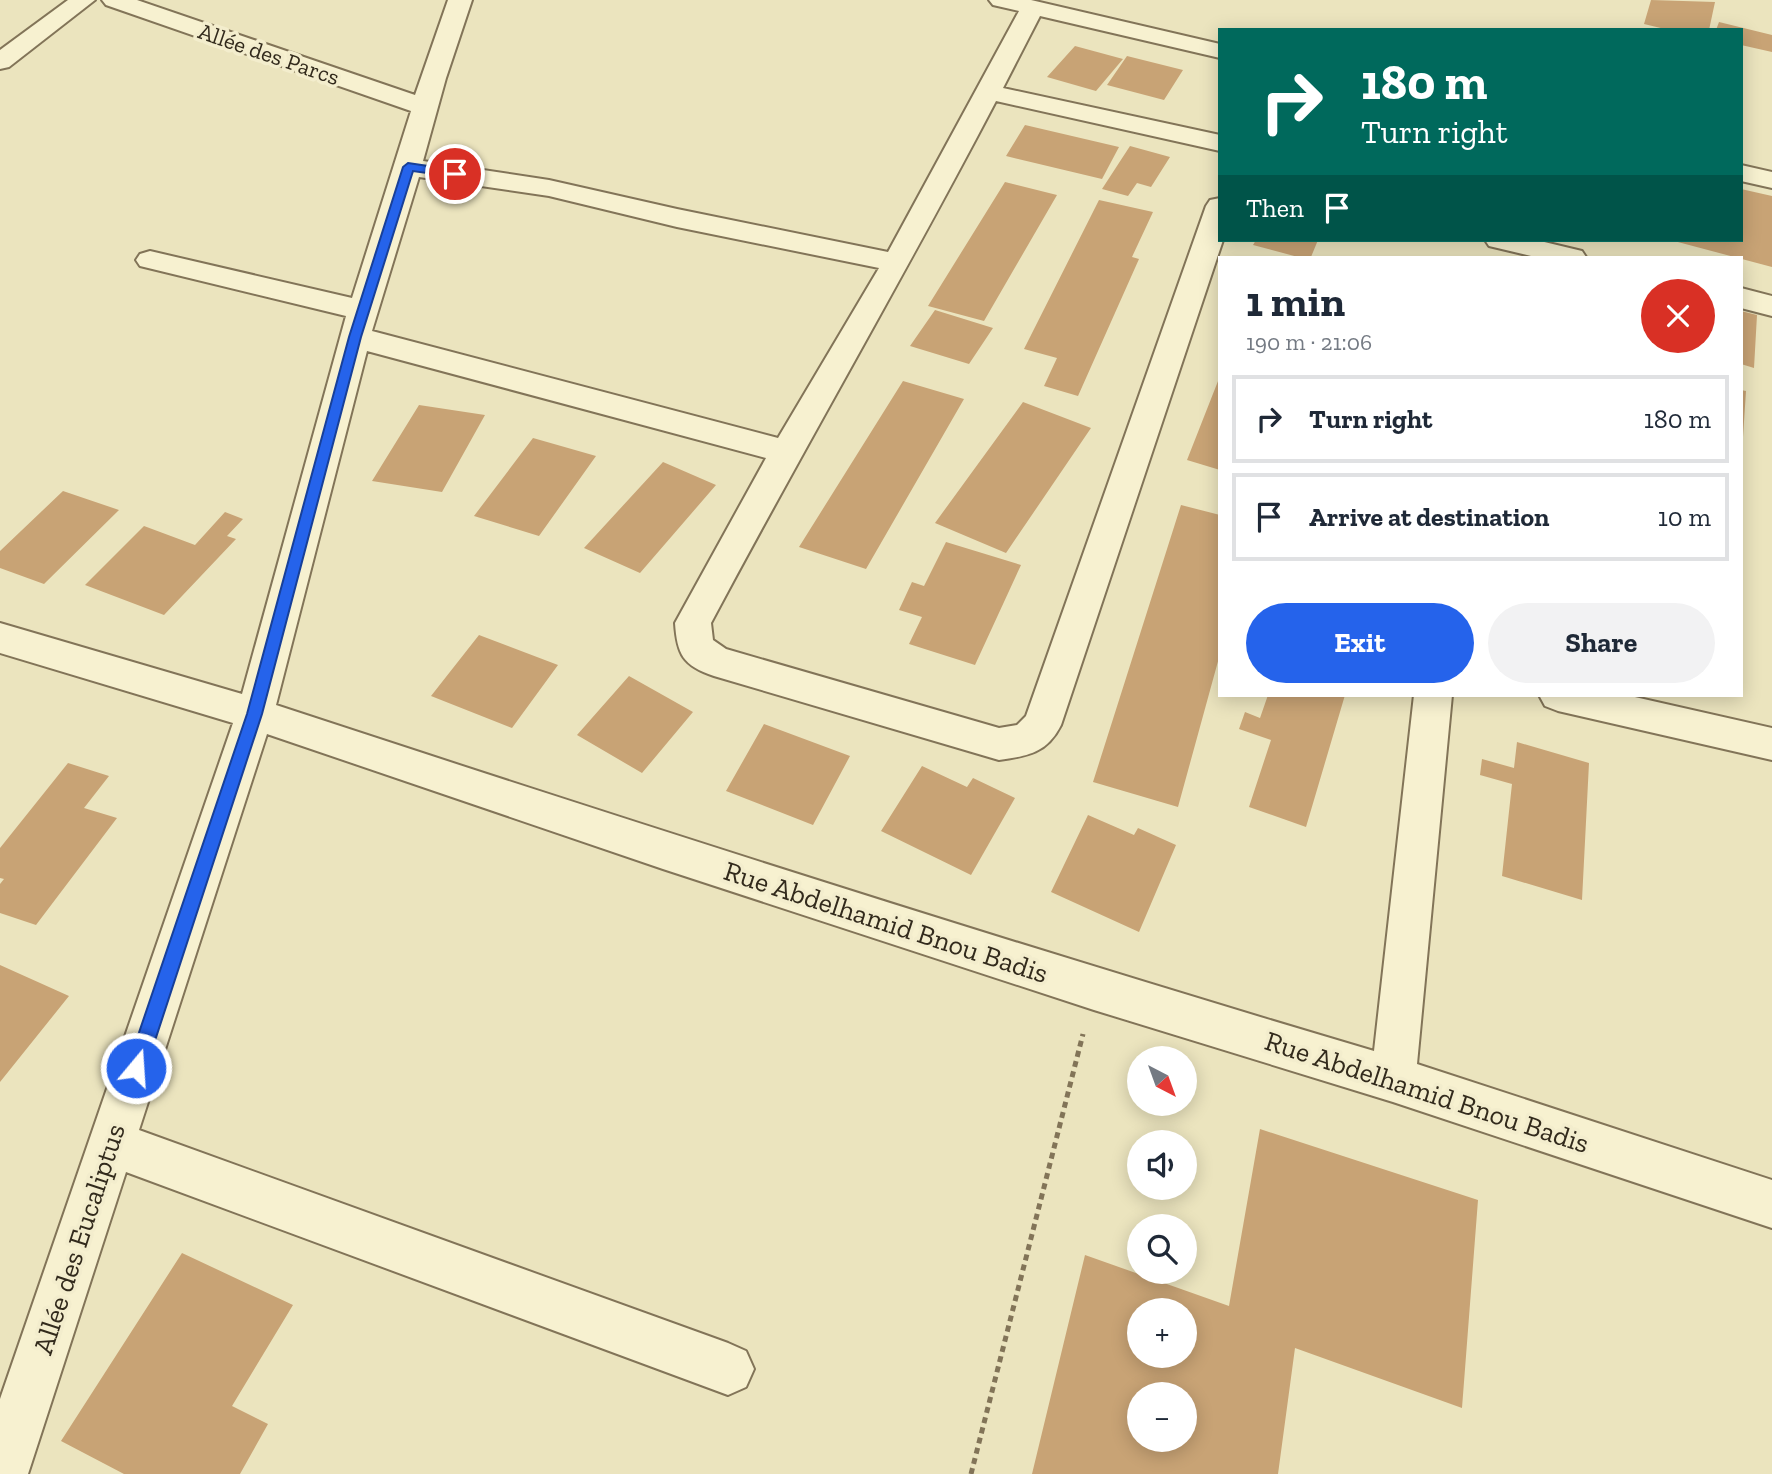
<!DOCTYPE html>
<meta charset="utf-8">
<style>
body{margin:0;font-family:"Zilla Slab",serif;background:#f2f2f3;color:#1f2937;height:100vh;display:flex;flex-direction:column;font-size:26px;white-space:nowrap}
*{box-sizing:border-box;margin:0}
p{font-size:23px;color:#747a83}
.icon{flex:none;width:38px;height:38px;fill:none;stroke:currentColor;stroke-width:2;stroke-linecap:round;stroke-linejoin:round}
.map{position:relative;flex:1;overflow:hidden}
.side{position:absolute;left:1218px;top:256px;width:525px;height:441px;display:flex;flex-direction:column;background:#fff;border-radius:0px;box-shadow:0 4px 18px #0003}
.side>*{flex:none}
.top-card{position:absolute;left:1218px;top:28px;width:525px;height:214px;border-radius:0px;box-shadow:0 4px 18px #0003;background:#00695c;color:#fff;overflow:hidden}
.needle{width:46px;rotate:139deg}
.tools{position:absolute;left:1127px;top:1046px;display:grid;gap:14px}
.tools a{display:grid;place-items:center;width:70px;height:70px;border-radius:50%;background:#fff;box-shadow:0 4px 18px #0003;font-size:35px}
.pin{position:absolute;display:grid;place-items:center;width:60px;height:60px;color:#fff;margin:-30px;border:4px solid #fff;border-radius:50%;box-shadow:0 2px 7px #0007}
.me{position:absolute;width:77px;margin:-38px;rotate:18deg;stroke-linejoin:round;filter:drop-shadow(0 0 5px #0008)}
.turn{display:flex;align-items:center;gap:24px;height:147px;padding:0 28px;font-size:32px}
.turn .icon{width:91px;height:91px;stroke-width:2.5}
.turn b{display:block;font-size:49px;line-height:60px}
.then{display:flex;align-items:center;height:66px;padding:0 28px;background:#0003;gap:14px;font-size:26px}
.round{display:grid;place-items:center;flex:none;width:74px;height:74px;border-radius:37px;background:#f2f2f3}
.overview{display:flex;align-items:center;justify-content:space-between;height:119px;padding:0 28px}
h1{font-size:42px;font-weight:700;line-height:52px}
.primary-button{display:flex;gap:14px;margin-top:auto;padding:14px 28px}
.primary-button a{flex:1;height:80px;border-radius:42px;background:#2563eb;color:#fff;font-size:28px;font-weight:700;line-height:80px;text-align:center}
.primary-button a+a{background:#f2f2f3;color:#1f2937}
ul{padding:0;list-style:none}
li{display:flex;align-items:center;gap:21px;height:88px;margin:0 14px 10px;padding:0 14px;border:4px solid #e0e1e3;border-radius:0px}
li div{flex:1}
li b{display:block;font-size:26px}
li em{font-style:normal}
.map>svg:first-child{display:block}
.building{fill:#c8a375;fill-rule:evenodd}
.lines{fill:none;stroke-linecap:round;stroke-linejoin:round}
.minor-casing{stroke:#827458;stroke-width:4}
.tertiary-casing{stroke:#827458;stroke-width:4}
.path{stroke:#827458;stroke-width:5;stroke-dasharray:6 4.5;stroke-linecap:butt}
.minor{fill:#f7f1d0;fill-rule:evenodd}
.tertiary{fill:#f7f1d0;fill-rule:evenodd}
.route{fill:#2563eb;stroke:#184099;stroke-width:2}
.labels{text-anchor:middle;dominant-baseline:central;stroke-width:7;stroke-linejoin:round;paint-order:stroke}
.far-street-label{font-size:23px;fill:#322a1c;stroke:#f3edcd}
.street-label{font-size:28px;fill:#322a1c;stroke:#f3edcd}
</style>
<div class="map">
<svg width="1772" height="1474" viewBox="0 0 1772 1474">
<rect width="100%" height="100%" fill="#ebe4be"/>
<path class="building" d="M1651 0 1715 2 1709 30H1669L1644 24Z
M1719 22 1772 35V52L1741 45V30H1716Z
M1075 46 1123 59 1096 91 1047 77Z
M1127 56 1183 70 1164 100 1107 85Z
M1025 125 1119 147 1102 179 1006 156Z
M1130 146 1170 157 1151 187 1137 183 1128 196 1102 189Z
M1005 182 1057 195 984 321 928 306Z
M1741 189 1772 196V267L1674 241 1741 240Z
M1099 200 1153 212 1132 257 1139 259 1078 396 1044 386 1057 358 1024 349Z
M1256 240H1318L1311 257H1298L1253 245Z
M935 310 993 328 969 364 910 346Z
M1741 311 1757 315 1754 368 1741 364Z
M1220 376V470L1187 460Z
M903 381 964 399 866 569 799 547Z
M1741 390 1746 391 1743 437H1741Z
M1023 402 1091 428 1006 553 935 523Z
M419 405 485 415 442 492 372 481Z
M533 438 596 456 539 536 474 516Z
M663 462 716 485 640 573 584 548Z
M63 491 119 510 44 584 0 568V551Z
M1181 505 1220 515V654L1178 807 1093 782Z
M225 512 243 519 227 536 236 539 164 615 85 585 144 526 195 545Z
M946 542 1021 565 975 665 909 644 922 617 899 610 912 582 924 586Z
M479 635 558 665 512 728 431 696Z
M629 676 693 712 642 773 577 735Z
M1268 695H1345L1306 827 1249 807 1271 740 1239 729 1245 712 1260 718Z
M764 724 850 756 813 825 726 791Z
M1517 742 1589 763 1582 900 1502 876 1512 784 1480 775 1482 759 1514 768Z
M68 763 109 776 84 808 117 818 36 925 0 913V884L4 879 0 878V848Z
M922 766 967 787 973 778 1015 798 971 875 881 831Z
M1088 815 1134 835 1138 828 1176 845 1139 932 1051 892Z
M0 965 69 996 0 1082Z
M1260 1129 1478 1200 1462 1408 1295 1348 1278 1474H1032L1085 1255 1229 1306ZM1139 1311H1185V1356H1139ZM1139 1395H1185V1440H1139Z
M182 1253 293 1305 232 1406 268 1424 240 1474H124L61 1441Z"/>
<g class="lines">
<defs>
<path id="minor" d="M102 0H137L415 95 448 0H472L446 78 423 161 549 180 677 209 888 252 1019 11 993 5 989 0H1031L1220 44V58L1040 16 1003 88 1220 135V151L996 101C904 277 804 448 711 623L713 640 726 649 999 728 1017 725 1026 716 1206 206 1210 200 1220 198V240H1223L1061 725C1047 753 1028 756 999 760L714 676C683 666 677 654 675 623L766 458 367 351 276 705C641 825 1006 942 1374 1051L1414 695H1452L1417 1064 1772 1180V1228L1393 1102 1094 1010 663 869 267 734 139 1130 728 1343 746 1351 754 1369 746 1387 728 1395 126 1172 28 1474H0V1399L233 723 0 653V623L242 694 346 316 140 266 136 260 140 254 150 251 352 298 411 111 106 5ZM419 177 549 196 677 227 879 268 778 438 372 331Z
M1741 165 1772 172V188L1741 181Z
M1485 240H1536L1582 251 1586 257H1535L1489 246Z
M1741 288 1772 296V316L1741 308Z
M1539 695H1626L1772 728V760L1558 711 1545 706Z"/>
<path id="tertiary" d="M68 0H95L9 67 0 69V50Z"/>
</defs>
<use href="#minor" class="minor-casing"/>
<use href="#tertiary" class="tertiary-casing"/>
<path class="path" d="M971 1474 1083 1034"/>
<use href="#minor" class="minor"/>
<use href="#tertiary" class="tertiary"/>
</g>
<path class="route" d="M408 163 455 170 461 174 455 177 413 171 361 337 262 714 146 1068 143 1074 136 1077 130 1074 127 1068 247 714 349 337 403 167Z"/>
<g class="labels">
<g class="far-street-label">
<text transform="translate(269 54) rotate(19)">Allée des Parcs</text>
</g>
<g class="street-label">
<text transform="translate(886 922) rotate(18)">Rue Abdelhamid Bnou Badis</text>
<text transform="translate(1427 1092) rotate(18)">Rue Abdelhamid Bnou Badis</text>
<text transform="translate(79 1239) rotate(-72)">Allée des Eucaliptus</text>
</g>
</g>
</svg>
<div class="tools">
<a><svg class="needle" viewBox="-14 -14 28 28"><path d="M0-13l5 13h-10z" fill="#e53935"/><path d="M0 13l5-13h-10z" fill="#747a83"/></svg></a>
<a><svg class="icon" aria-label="sound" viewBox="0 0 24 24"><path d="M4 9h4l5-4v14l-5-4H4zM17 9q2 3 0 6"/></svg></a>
<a><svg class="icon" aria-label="search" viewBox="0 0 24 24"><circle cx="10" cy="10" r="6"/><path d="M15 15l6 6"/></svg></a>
<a>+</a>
<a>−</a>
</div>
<div class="pin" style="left:455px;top:174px;background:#d93025"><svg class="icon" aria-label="arrive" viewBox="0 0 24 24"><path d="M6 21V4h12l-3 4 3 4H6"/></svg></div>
<svg class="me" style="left:136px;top:1068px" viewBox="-20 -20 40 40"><circle r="17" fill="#2563eb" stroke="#fff" stroke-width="3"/><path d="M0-11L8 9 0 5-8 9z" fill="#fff"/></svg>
<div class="top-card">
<div class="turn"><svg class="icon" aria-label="right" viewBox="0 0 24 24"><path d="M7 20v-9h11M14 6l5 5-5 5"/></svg><div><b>180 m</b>Turn right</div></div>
<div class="then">Then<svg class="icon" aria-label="arrive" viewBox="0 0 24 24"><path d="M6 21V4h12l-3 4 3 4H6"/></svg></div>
</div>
<section class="side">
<div class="overview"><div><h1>1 min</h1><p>190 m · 21:06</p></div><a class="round" style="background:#d93025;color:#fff"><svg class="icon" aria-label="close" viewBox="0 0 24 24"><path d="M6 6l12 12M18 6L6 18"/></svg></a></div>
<ul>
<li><svg class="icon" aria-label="right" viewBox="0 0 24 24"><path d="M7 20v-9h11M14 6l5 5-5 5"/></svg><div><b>Turn right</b></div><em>180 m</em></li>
<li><svg class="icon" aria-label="arrive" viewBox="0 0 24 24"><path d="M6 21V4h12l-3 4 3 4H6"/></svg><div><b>Arrive at destination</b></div><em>10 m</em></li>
</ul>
<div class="primary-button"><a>Exit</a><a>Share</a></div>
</section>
</div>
